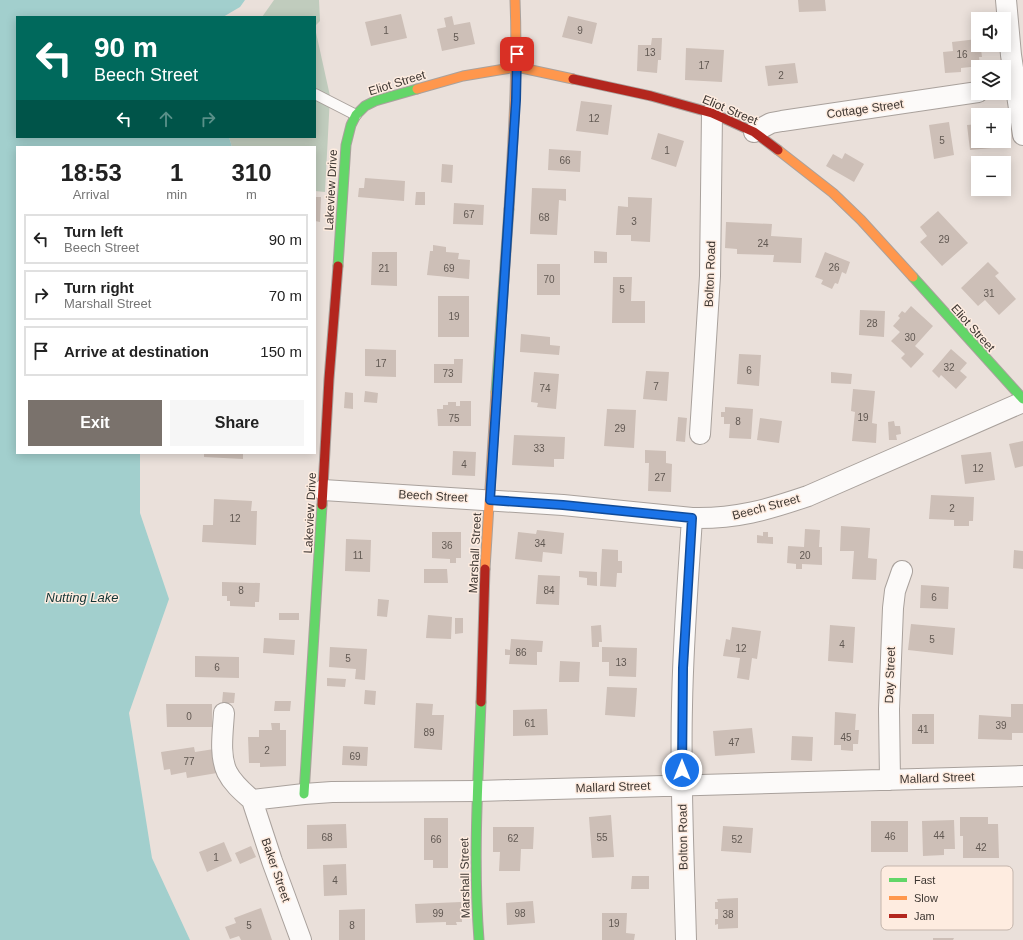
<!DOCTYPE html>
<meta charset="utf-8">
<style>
body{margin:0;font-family:Arial,sans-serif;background:#f6f6f6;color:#222;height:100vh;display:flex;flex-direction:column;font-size:15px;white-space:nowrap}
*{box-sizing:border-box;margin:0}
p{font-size:13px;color:#767676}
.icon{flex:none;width:22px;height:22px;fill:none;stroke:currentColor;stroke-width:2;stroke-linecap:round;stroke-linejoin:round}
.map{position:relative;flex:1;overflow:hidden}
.sheet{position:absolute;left:16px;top:146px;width:300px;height:308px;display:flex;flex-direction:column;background:#fff;border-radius:0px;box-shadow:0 2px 10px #0003}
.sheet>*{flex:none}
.top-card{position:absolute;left:16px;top:16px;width:300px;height:122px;border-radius:0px;box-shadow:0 2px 10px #0003;background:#00695c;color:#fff;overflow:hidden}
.controls{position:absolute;left:971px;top:12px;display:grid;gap:8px}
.controls a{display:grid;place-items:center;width:40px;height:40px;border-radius:0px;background:#fff;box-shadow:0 2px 10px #0003;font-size:20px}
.pin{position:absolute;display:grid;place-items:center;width:34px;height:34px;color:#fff;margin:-17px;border-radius:8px;box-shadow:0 2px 6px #0006}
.me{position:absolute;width:44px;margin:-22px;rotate:0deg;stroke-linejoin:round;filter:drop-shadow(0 0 3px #0008)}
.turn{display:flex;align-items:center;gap:14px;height:84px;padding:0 12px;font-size:18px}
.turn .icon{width:52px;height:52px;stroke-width:2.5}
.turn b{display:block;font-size:28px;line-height:34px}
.lanes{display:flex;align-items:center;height:38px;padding:0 12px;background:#0003;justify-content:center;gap:20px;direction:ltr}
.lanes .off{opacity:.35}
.eta{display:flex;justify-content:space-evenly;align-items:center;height:68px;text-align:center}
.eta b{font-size:24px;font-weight:700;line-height:28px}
.primary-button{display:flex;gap:8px;margin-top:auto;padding:8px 12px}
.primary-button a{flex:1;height:46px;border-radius:0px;background:#7a726c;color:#fff;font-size:16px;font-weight:700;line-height:46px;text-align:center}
.primary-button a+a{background:#f6f6f6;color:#222}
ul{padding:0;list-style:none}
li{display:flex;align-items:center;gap:12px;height:50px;margin:0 8px 6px;padding:0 4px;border:2px solid #e0e0e0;border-radius:0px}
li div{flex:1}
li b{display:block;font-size:15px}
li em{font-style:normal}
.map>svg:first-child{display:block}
.green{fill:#c0ccbd}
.water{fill:#a2cfcd}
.building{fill:#cdbfb7}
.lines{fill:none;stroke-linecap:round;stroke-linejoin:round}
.lane-casing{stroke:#a9a19c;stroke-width:12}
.street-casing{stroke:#a9a19c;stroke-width:22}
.fast-casing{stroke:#a9a19c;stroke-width:11}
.slow-casing{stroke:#a9a19c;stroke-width:11}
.jam-casing{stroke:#a9a19c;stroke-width:11}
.lane{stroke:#fcfaf9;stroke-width:10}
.street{stroke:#fcfaf9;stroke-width:20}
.fast{stroke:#63d668;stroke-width:9}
.slow{stroke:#ff974d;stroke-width:9}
.jam{stroke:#b3261e;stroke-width:9}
.route-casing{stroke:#114b97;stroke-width:10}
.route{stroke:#1a73e8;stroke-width:7}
.labels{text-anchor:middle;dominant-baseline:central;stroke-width:3;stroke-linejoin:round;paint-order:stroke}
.number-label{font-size:10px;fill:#615852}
.street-label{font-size:12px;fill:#3d3631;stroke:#feece0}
.water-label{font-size:13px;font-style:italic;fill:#123535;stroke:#feece0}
.key{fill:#feece0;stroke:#c4b5ac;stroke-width:1}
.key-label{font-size:11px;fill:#3d3631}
</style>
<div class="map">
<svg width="1023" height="940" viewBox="0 0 1023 940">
<rect width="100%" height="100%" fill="#eae0da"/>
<path class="green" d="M274 0H319L320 21 315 26V17H262Z
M315 28 330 96 325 192 315 191V147H232L229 137H315Z"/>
<path class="water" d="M0 0H245L240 7 223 17H17V137H229L232 147H17V453H140V513L169 599 129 713 152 858 190 940H0Z"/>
<path class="building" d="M798 0H825L826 11 799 12Z
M401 14 407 38 371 46 365 22Z
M452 16 454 25 470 22 475 44 442 51 437 29 446 27 444 18Z
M568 16 597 23 592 44 562 37Z
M652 38H662L661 60H658L657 73 637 71 638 45H651Z
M977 39 978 50 981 49 982 57H979L980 66 961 68V72L945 73 943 52 953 51 952 42Z
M686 48 724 50 722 82 685 80Z
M795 63 798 83 768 86 765 66Z
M581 101 612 105 608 135 576 131Z
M949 122 954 155 934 159 929 125Z
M978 124V141H992V148L970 150 967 125Z
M658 133 684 141 676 167 651 159Z
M549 149 581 151 580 172 548 170Z
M845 153 864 164 854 182 826 166 833 154 842 159Z
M442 164 453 165 452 183 441 182Z
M365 178 405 181 404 201 358 197 359 188H364Z
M532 188 566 189V201L559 200 557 235 530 234Z
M416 192H425V205H415Z
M315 197H321L320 222 315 221Z
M628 197 652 198 650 242 631 241V235H616L618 206 628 207Z
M454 203 484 205 483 225 453 224Z
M938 211 968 243 942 266 920 242 927 236 920 227Z
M726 222 772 224 771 236 802 238 801 263 773 262 774 255 737 254V249L725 248Z
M433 245 446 247V252L459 253 458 259 470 260 469 279 427 275 430 251H433Z
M594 251 607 252V263H594Z
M372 252H397V286L371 285Z
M825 252 850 262 846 274 842 272 838 284 835 283 832 289 821 284 823 280 815 277Z
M988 262 999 273 995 276 1016 299 999 315 985 300 978 306 961 288Z
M537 264H560V295H537Z
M613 277H632L631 301H645V323H612Z
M438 296H469V337H438Z
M911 306 933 326 915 346 924 354 911 368 901 358 905 354 891 341 900 332 893 326 900 318 898 316 902 311 905 313Z
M860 310 885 311 884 337 859 335Z
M521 334 550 337V345L560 346 559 355 520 352Z
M365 349 396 350V377L365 376Z
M951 349 967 363 960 371 967 377 956 389 941 375 939 378 932 371Z
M739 354 761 355 759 386 737 384Z
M454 359H463L462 383H434V364H454Z
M646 371 669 372 667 401 643 399Z
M534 372 559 374 556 409 537 407 538 403 531 402Z
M831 372 852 374 851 384 831 383Z
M853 389 875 391 872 423 877 424 876 443 852 441 855 412 851 411Z
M365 391 378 393 377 403 364 402Z
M345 392 353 393V409L344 408Z
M460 401H471V426H438L437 409H443V405H448V402H456V406H460Z
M725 407 753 409 751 439 729 438 730 424H724V417H721V412H725Z
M607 409 636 410 634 448 604 446Z
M678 417 687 418 685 442 676 441Z
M760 418 782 421 779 443 757 440Z
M894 421 895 426H900L901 434 896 435 897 440H889L888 422Z
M514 435 565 437 564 459H554V467L512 465Z
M1023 441V466L1015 468 1009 444Z
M645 450 666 451V463L672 464 671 492 648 491 649 463H645Z
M453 451 476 452 475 476 452 475Z
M991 452 995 480 965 484 961 455Z
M204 453H243V459L204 457Z
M931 495 974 497 973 521H969V526H954V520L929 519Z
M214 499 252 501 251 511H257L256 545 202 542 203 525H213Z
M841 526 870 528 868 558 877 559 876 580 852 579 854 551H840Z
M805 529 820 530 819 547H822V565L802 564V569H796V564L787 563 788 546 804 547Z
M537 530 564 533 562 554 543 552 542 562 515 559 518 532 536 534Z
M432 532H461V558H456V563H450V559L432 558Z
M763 532H768V537H773V544L757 543V535L763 536Z
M346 539 371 540 370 572 345 571Z
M602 549 618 550V561H622V573H617L616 587 600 586Z
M1014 550 1023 551V569L1013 568Z
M424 569H447L448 583H424Z
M579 571 597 572V586L587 585V578L579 577Z
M538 575 560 576 559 605 536 604Z
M222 582 260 583 259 602H255V607L230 606V601H227V596H222Z
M921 585 949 587 948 609 920 608Z
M378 599 389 600 387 617 377 616Z
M279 613H299V620H279Z
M428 615 452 617 451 639 426 638Z
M455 618H463V633L455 634Z
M911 624 955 628 953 655 908 650Z
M601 625 602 642H599V647H592L591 626Z
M830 625 855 627 853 663 828 661Z
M732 627 761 631 757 659 752 658 749 680 737 678 740 658 723 656 726 639 730 640Z
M264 638 295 640 294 655 263 653Z
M511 639 543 641 542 652H537V665L509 664 510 655H505V649L510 650Z
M330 647 367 649 365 680 355 679 356 669 329 667Z
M602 647 637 648 636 677 609 676V662H602Z
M195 656 239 657V678L195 677Z
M560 661 580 662 579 682H559Z
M327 678 346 679 345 687 327 686Z
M607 687 637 688 635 717 605 715Z
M365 690 376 691 375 705 364 704Z
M223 692 235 693 234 703H222Z
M275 701H291L290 711H274Z
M416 703 433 704 432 715H444L442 750 414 748Z
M166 704H212V727H167Z
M1011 704H1023V733H1012V740L978 739 979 715 1011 717Z
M547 709 548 735 513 736V710Z
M835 712 856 714 855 730H859L858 744H853V751L841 750V745H834Z
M912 714H934V744H912Z
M271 723H280V730H286V766L260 767V763H249L248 737H259V730H272Z
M752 728 755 753 715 756 713 731Z
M792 736 813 737 812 761 791 760Z
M343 746 368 747 367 766 342 765Z
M194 747 195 752 214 749 217 773 187 778 186 772 171 775 170 769 164 770 161 752Z
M611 815 614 857 592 858 589 817Z
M960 817H988V824H998L999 858H963V836H960Z
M424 818H448V868H433V860H424Z
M954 820 955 849H944V855L923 856 922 821Z
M871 821H908V852H871Z
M346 824 347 848 307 849V825Z
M723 826 753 828 751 853 721 851Z
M493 827H534L533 849H521L520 871H499L500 852H493Z
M224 842 232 861 207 872 199 852Z
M251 846 256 857 240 864 235 853Z
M346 864 347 895 324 896 323 865Z
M632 876H649V889H631Z
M738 898V928L718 929V924L715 925V919H718V909H715V902H718L717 899Z
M533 901 535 923 507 925 506 903Z
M461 902 462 922H456L457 925H446V922L416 923 415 904Z
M261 908 272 940H241L239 936 230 939 225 927 236 923 234 918Z
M365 909V940H339V910Z
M602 913H627L626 933 635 934 634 940H602Z
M933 938H954L953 940H933Z"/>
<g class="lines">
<defs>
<path id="lane" d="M315 94 356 115"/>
<path id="street" d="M1006 0 1011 55 1023 135
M754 132 771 123 782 121 978 92
M700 434 710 276 712 113
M323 490 563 505 692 518C736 519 767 510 808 496L1023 402
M224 713C223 731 219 755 227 772 233 784 243 792 252 800
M890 780 889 709 893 608 895 591 902 571
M252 800 304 794 332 792 478 791 1023 776
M252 800 272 861 301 940
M686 940C684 862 680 784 682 706 683 643 688 581 692 518"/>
<path id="fast" d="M338 266 346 145 351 125 356 115 365 106 375 101 417 89
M913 277 1023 399
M496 392 509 209
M304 794 322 505
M479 940C473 861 478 781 481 702"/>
<path id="slow" d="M417 89 463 76 517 67 573 79
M778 150 833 193 861 220 913 277
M509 209C513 139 518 70 515 0
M485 569 496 392"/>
<path id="jam" d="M573 79 651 96 712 113 754 132 778 150
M322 505 329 379 338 266
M481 702 485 569"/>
</defs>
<use href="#lane" class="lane-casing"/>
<use href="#street" class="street-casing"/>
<use href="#fast" class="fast-casing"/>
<use href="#slow" class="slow-casing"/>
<use href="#jam" class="jam-casing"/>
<use href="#lane" class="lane"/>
<use href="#street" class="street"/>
<use href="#fast" class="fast"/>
<use href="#slow" class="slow"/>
<use href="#jam" class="jam"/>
</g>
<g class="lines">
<defs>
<path id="route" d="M517 54 516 100 490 500 563 505 692 518 683 668 682 770"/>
</defs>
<use href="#route" class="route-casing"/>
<use href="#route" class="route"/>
</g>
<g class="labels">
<g class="number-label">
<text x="386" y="30">1</text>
<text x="580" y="30">9</text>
<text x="456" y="37">5</text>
<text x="650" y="52">13</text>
<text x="962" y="54">16</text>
<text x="704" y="65">17</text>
<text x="781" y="75">2</text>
<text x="594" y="118">12</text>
<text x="942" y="140">5</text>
<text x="667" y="150">1</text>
<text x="565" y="160">66</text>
<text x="469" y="214">67</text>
<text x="544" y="217">68</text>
<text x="634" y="221">3</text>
<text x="944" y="239">29</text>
<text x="763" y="243">24</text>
<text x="834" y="267">26</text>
<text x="384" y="268">21</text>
<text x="449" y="268">69</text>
<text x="549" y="279">70</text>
<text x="622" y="289">5</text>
<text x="989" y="293">31</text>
<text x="454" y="316">19</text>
<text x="872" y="323">28</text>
<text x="910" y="337">30</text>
<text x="381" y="363">17</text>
<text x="949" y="367">32</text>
<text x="749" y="370">6</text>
<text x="448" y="373">73</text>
<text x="656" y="386">7</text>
<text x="545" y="388">74</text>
<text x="863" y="417">19</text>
<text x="454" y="418">75</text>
<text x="738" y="421">8</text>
<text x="620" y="428">29</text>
<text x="539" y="448">33</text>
<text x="464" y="464">4</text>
<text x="978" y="468">12</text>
<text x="660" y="477">27</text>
<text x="952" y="508">2</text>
<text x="235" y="518">12</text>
<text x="540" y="543">34</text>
<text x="447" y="545">36</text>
<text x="358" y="555">11</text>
<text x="805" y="555">20</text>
<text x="241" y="590">8</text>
<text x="549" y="590">84</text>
<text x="934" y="597">6</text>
<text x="932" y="639">5</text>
<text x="842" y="644">4</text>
<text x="741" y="648">12</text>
<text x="521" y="652">86</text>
<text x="348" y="658">5</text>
<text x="621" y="662">13</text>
<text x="217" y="667">6</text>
<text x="189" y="716">0</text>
<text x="530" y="723">61</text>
<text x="1001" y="725">39</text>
<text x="923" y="729">41</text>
<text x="429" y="732">89</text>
<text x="846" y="737">45</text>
<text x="734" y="742">47</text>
<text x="267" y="750">2</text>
<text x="355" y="756">69</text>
<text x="189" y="761">77</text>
<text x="939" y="835">44</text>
<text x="890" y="836">46</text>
<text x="327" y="837">68</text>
<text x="602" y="837">55</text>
<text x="513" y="838">62</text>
<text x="436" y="839">66</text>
<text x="737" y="839">52</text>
<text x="981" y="847">42</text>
<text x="216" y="857">1</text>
<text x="335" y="880">4</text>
<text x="438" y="913">99</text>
<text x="520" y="913">98</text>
<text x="728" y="914">38</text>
<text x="614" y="923">19</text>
<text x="249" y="925">5</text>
<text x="352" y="925">8</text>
</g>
<g class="street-label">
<text transform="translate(397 83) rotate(-17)">Eliot Street</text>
<text transform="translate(865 109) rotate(-8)">Cottage Street</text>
<text transform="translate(730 110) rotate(23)">Eliot Street</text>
<text transform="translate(331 190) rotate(-87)">Lakeview Drive</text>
<text transform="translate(710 274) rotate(-88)">Bolton Road</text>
<text transform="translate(973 328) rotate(48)">Eliot Street</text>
<text transform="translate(433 496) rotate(3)">Beech Street</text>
<text transform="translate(766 507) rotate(-15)">Beech Street</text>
<text transform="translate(310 513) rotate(-87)">Lakeview Drive</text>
<text transform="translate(475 553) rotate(-87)">Marshall Street</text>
<text transform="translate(890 675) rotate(-88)">Day Street</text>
<text transform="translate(937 778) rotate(-2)">Mallard Street</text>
<text transform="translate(613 787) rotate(-2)">Mallard Street</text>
<text transform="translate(683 837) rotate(-91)">Bolton Road</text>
<text transform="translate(276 870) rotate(71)">Baker Street</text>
<text transform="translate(465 878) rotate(-91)">Marshall Street</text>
</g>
<g class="water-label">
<text x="82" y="597">Nutting Lake</text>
</g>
</g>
<rect x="881" y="866" width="132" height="64" rx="6" class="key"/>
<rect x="889" y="878" width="18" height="4" fill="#63d668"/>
<rect x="889" y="896" width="18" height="4" fill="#ff974d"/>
<rect x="889" y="914" width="18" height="4" fill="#b3261e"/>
<g class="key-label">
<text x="914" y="884">Fast</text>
<text x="914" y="902">Slow</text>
<text x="914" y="920">Jam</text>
</g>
</svg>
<div class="controls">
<a><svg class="icon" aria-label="sound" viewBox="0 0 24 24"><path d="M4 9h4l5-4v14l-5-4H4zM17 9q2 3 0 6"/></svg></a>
<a><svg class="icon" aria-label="layers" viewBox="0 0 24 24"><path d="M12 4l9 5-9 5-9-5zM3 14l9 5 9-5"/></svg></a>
<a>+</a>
<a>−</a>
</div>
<div class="pin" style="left:517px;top:54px;background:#d93025"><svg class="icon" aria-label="arrive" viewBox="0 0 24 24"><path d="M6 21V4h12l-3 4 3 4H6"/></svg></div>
<svg class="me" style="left:682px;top:770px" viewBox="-20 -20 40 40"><circle r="17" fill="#1a73e8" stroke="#fff" stroke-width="3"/><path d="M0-11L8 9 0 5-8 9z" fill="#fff"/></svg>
<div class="top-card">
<div class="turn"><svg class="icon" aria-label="left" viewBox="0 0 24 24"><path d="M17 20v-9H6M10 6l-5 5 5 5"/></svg><div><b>90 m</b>Beech Street</div></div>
<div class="lanes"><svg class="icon" aria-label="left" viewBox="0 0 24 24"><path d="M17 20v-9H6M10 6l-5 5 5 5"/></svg><svg class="icon off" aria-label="ahead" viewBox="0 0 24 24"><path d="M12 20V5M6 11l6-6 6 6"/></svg><svg class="icon off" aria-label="right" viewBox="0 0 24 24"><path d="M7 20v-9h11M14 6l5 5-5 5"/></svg></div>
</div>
<section class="sheet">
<div class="eta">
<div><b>18:53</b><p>Arrival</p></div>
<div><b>1</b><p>min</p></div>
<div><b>310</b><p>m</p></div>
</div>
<ul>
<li><svg class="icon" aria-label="left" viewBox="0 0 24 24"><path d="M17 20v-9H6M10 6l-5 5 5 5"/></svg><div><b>Turn left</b><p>Beech Street</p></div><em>90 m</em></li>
<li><svg class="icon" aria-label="right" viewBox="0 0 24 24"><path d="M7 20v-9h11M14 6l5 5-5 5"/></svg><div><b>Turn right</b><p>Marshall Street</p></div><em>70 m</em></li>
<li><svg class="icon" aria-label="arrive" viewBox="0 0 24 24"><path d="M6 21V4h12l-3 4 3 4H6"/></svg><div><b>Arrive at destination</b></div><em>150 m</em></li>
</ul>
<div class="primary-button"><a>Exit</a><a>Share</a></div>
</section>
</div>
